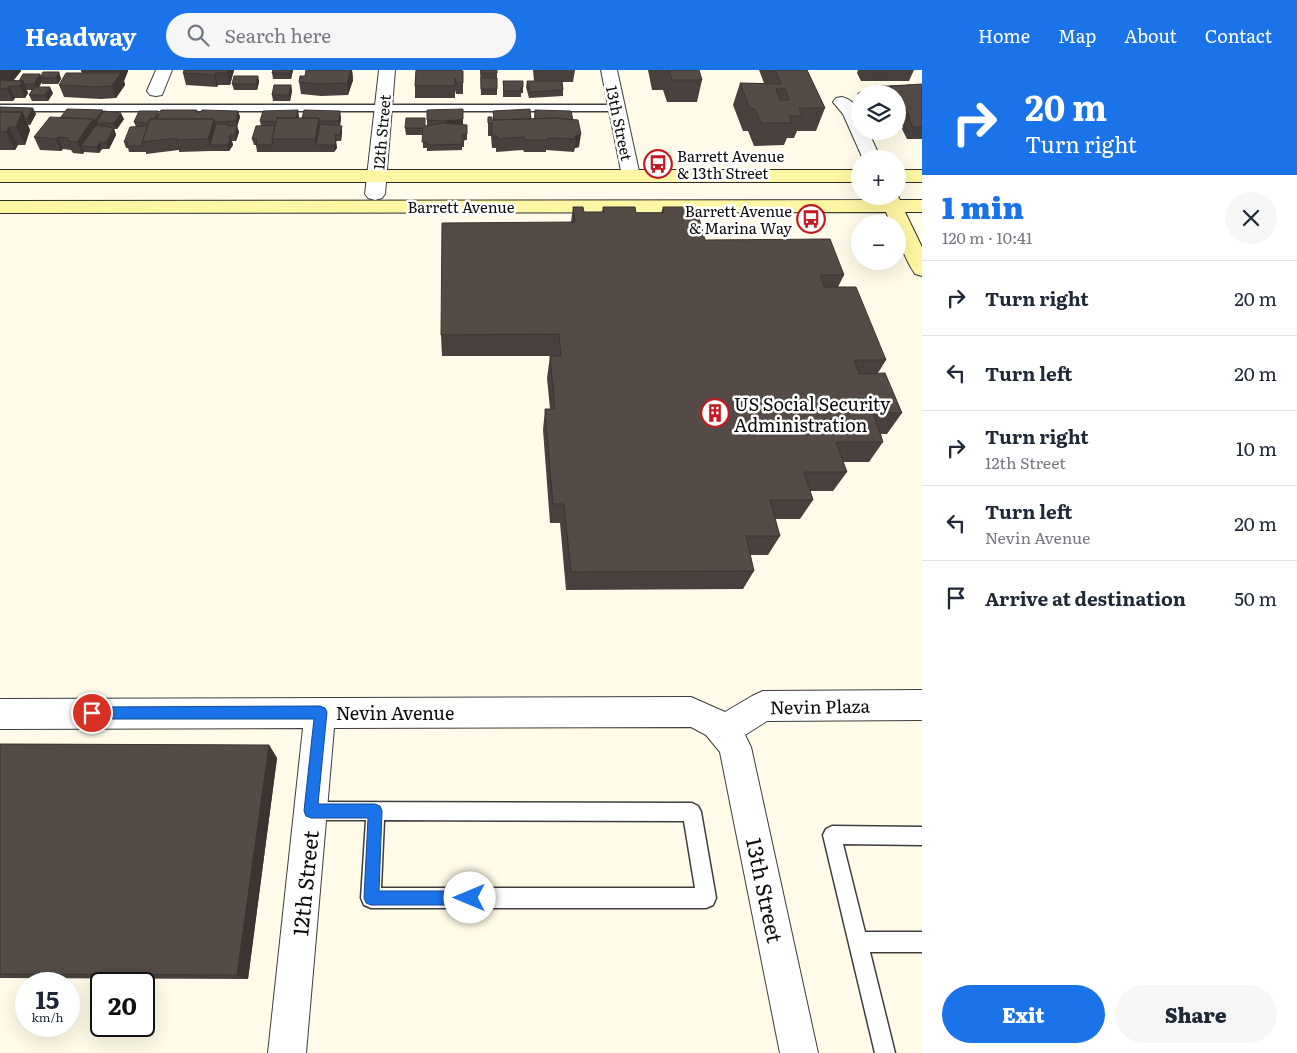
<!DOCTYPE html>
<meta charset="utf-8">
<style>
body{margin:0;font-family:Literata,serif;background:#f6f6f7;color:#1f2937;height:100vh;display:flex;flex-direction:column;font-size:19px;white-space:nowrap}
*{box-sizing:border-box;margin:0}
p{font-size:16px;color:#747a83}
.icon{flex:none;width:28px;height:28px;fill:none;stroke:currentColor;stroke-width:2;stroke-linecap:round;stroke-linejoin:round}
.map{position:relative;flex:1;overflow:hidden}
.details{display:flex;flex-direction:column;background:#fff;width:375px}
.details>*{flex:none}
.banner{background:#1a73e8;color:#fff;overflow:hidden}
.controls{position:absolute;left:851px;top:15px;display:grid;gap:10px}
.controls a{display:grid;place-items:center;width:55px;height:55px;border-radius:50%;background:#fff;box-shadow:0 5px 20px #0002;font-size:25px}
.speed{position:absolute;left:15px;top:902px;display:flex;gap:10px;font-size:25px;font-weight:700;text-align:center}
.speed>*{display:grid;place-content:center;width:65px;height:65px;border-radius:50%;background:#fff;box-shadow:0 5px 20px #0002;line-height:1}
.speed small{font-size:12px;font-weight:400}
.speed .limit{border:2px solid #111;border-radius:8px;background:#fff;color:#111}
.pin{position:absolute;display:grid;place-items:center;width:42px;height:42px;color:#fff;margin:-21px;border:2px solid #fff;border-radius:50%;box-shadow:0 1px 5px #0007}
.me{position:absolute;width:55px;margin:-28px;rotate:270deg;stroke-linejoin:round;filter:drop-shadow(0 0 4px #0008)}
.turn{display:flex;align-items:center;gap:18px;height:105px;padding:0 20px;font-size:22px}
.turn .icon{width:65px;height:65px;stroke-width:2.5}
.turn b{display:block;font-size:35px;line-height:42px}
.round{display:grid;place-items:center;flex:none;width:52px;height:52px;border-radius:26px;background:#f6f6f7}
.head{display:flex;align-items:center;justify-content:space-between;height:85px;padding:0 20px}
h1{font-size:30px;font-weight:800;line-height:38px;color:#1a73e8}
.primary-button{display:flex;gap:10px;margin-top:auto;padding:10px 20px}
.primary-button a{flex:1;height:58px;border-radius:30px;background:#1a73e8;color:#fff;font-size:20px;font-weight:800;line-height:58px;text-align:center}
.primary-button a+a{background:#f6f6f7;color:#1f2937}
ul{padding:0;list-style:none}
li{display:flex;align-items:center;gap:15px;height:75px;padding:0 20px;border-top:1px solid #e0e1e3}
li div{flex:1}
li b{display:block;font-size:19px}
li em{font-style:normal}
header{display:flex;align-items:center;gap:30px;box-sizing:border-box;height:70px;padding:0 25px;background:#1a73e8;color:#fff}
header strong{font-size:24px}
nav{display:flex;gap:28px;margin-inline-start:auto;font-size:18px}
.search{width:350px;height:45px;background:#f6f6f7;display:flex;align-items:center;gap:12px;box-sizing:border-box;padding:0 18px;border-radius:28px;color:#747a83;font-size:19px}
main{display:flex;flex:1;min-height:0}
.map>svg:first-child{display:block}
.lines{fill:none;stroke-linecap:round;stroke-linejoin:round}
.lane-casing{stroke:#3d3d3d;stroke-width:3}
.street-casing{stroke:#3d3d3d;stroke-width:2}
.secondary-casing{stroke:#2c2c2c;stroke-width:2}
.lane{fill:#fff;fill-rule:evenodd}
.street{fill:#fff;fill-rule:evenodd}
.secondary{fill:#fff6a3;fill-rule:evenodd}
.wall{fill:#48403c}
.shaded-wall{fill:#3b3431}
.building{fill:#544b46;stroke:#3b3431;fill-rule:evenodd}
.route{fill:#1a73e8;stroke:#114b97}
.labels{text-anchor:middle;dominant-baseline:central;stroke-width:5;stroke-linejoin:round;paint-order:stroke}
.far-street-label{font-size:15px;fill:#0a0a0a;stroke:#fff}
.far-poi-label{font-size:15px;fill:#0a0a0a;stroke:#fff;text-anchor:start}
.poi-label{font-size:18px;fill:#0a0a0a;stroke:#fff;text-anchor:start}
.street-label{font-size:18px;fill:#0a0a0a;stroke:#fff}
.near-street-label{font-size:21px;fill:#0a0a0a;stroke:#fff}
</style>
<header>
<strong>Headway</strong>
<div class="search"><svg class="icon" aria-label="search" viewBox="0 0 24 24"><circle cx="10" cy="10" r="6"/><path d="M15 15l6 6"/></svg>Search here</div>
<nav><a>Home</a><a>Map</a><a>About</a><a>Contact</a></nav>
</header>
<main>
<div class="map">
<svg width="922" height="983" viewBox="0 0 922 983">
<rect width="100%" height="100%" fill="#fffbe8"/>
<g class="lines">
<defs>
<path id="lane" d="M876 17H922V23L859 24Z
M0 35H617L622 38 617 41H0Z
M311 732 692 733 698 736 701 742 716 828 713 835 706 838H371L364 835 361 828 366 750H311L305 747 302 741 305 735ZM384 750 684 751 695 818H381Z
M832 756 922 757V775L843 774 865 862H922V882H870L895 983H875L823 765 826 759Z"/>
<path id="street" d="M156 0H172L162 25 156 26 150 25 147 21Z
M379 0H395L385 124 382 128 375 130 368 128 365 124Z
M601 0H617L640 106 638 110 631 112 624 110 622 106Z
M842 27C859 31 860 47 860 61H868L881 89H863L843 44 833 32 836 28Z
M922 620V650L767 651 745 665 751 677 818 983H780L720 682 706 665 691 657 334 658 306 983H268L303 658 0 659V629L691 627 725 642 752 626 763 621Z"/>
<path id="secondary" d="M0 100H860V112H0Z
M898 100H922V112H898Z
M878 126H898L900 130H922V142H905L922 177V206L915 204C905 189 898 172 898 154H891L886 142 0 143V131L880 130Z"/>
</defs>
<use href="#lane" class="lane-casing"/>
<use href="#street" class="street-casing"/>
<use href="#secondary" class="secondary-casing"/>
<use href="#lane" class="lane"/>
<use href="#street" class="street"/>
<use href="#secondary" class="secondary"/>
</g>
<path class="wall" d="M0 0H21V1L14 10 19 11 40 4 41 6 59 2 61 9 58 14H42V12L39 17 53 23 48 31H32L29 25 32 20H27L28 23 25 28H15L13 31H0Z
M81 0H128V1L124 11 125 15 116 28 101 29 64 27 59 15 82 3Z
M234 0 230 15H218L217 17 186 15 183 3Z
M273 0H293L291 9H273L272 3Z
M306 0H352L353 10 348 25 321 26 301 24 299 12 305 6Z
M416 0H460L463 1V24H456L455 20V28H415V16Z
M480 0H497V25H481Z
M533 0H575L573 12H562L563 20V26L529 28 526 17 527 11H534Z
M648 0H699L702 10 697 32H667L663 20H652Z
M759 0H807L825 38 816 61H797L794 68H787L784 75 754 76 748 61H743L733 35 740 13H764Z
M858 0H914L909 11H861L857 3Z
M258 6 259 12 257 20H234L232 14Z
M503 11 523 17V23H521V27H503Z
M922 14V69H907L902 59 903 57 898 48V24H887L890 16Z
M291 15 292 21 290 31H273L272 25Z
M0 37 36 44 30 55H28L30 60 25 75H18L15 80H0Z
M103 40V43L124 49 117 59H114L116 65 109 79H102L99 83 84 82 83 84 73 83 71 80 63 79 61 81 40 80 34 67 60 48Z
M427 40 463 55H467V70H464V77H462V80L427 81V78H423V65H406L405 58 427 56Z
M535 40 573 50 579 77 575 78 574 82 546 80V82H524L523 80 496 82V78H492L491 66H488V47L493 50V41L531 49H534Z
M238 41 240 47 237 56 239 62 236 71H232L233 75 229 81H211L179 82V80L146 84V82H129L128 78H126L124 72 136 57 134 52 159 45Z
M299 46V48L341 47 340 56 342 62 341 71H336L337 78 334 82H257L256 75H254L252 69 261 56 260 51Z
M573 137 584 142H602L603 137 636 143H661L663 137 705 170 844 205 838 217 886 290 878 303 902 343 887 364H881L883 372 869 392H843L847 402 833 421H810L813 430 800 449H775L780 466 768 485H750L754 501 743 519 566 520 560 453H550L543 360 545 339H550L547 308 550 286H556H442L441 265 571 152Z
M0 674 269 675 277 688 248 909 0 908Z"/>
<path class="shaded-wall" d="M7 0H21V1L11 13 0 15V2Z
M119 0H128V1L124 11 125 15 116 28 112 16 120 4Z
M228 0H234L230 15 227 3Z
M290 0H293L291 9 290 3Z
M351 0H352L353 10 348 25 347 13Z
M59 2 61 9 58 14 56 8Z
M215 3 218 15 217 17 214 5Z
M40 4 41 8H40L42 12 37 20 34 14Z
M258 6 259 12 257 20 256 14Z
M23 11 28 23 25 28 20 16Z
M291 15 292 21 290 31 289 25Z
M9 16 15 28 13 31 7 19Z
M50 17 53 23 48 31 45 25Z
M33 38 36 44 30 55 27 49Z
M103 40 105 46 96 53 98 56 97 58 94 51Z
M298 40 299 46 297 56 279 58Z
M158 41 160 48 153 53Z
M238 41 240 47 237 57 236 51Z
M340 41 341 47 340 57 339 51Z
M22 42 30 60 25 75 16 57Z
M121 43 124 49 117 59 114 53Z
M319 48 321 61 316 75 317 82 315 69Z
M93 49 98 61 81 76 84 82 83 84 77 72Z
M214 49 217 61 210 75 208 69Z
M463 49V55L445 57V51Z
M237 56 239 62 236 71 235 65Z
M342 56V62L341 71 340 65Z
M9 57 18 75 15 80 6 62Z
M114 58 116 65 109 79 106 73Z
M581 64 579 77 575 78 576 69 575 66Z
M230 65 233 75 229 81 227 75Z
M335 65 337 78 334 82V75Z
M58 67 63 79 61 81 56 69Z
M100 72 102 79 99 83 97 77Z
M269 675 277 688 248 909 237 905Z"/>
<path class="building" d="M0 0H7L6 1 0 2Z
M82 0H119V1H81Z
M184 0H228L227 3H215L214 5 183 3Z
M273 0H290V3H272Z
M306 0H351L347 13 319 14 299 12 300 6H305Z
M416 0H459L463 1V13H456L455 8V16H415Z
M481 0H497V3H481Z
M669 0H699L702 10H672Z
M775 0H807L825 38H799L802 46H789L792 53H761L755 39H750L740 13 781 14ZM776 19H785L789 30H780Z
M43 2H59L56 8H40Z
M66 3H121L112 16 96 17 59 15Z
M23 4H40L34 14H24L23 11H19Z
M234 6H258L256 14H232Z
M481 8H497V19H481Z
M0 10 23 11 20 16H9L7 19H0Z
M503 11H523V17H521V21H504Z
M527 11H562L563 20 530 22Z
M922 14V57H913L908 47H910L898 27V24H895L890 16Z
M274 15H291L289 25H272Z
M34 17H50L45 25H29Z
M0 37 33 38 27 49H25L22 42H0Z
M67 39 103 40 94 51 93 49 60 48Z
M463 39V49L445 51 427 50V40Z
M530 39 531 49 494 50 493 41Z
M161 40H197L196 42H201L202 40 238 41 236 51 217 52H215L214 49H157Z
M298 40 296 48H277L276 52 260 51 263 41Z
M304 40 340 41 339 51H320L319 48H302Z
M535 40 571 41 573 50 555 48 535 49Z
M104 41 121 43 114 53H96Z
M139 41H158L154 49H150L149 53H142V52H134Z
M0 42H22L16 57H9L6 62H0Z
M50 47 93 49 77 72 67 71 69 68 58 67 56 69 34 67Z
M488 47H492V50L555 48 578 50 581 64 575 66 576 69 547 68V70H525L524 67 497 69V66H492V53H488Z
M277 48H319L315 69H272Z
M406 48H425V56L444 53 467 55V64H462V68H464V71H462V74L427 75V72H422L423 58H405Z
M150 49H214L208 69 176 70 177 68 142 72Z
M216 54H227V56H237L235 65H230L229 69H231L227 75H210Z
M320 54 342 56 340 65H335L336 72 334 75H316Z
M96 55 114 58 106 73 100 72 97 77 81 76Z
M275 55 272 69 273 75H256L257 69H252L256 56Z
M148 56 142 72 143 76H127L128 72H124L130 57Z
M573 137H583L584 142H604L603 137H635L636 143H664L663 137H696L705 170 830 169 844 205H820L824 217H856L886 290H854L859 304 885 303 902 343H873L883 372H836L847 402H804L813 430H770L780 466H746L754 501 571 502 564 434H553L545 339H555L550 286H561L559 264 441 265 442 153 575 152Z
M0 674 269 675 237 905 0 904Z"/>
<path class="route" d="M320 636 325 638 327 642 318 734H375L380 736 382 741 379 821H470L475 823 477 828 475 833 470 835H371L366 833 364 828 368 748H311L306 746 304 741 314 649H92L88 648 86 643 88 639 92 637Z"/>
<defs>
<symbol id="bus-ring" viewBox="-11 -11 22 22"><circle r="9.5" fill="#fff" stroke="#c4191f" stroke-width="1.5"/><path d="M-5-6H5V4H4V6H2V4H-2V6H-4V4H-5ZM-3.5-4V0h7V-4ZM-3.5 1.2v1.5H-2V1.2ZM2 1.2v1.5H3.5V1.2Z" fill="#c4191f"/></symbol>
<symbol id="building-ring" viewBox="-11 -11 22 22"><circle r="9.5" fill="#fff" stroke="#c4191f" stroke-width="1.5"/><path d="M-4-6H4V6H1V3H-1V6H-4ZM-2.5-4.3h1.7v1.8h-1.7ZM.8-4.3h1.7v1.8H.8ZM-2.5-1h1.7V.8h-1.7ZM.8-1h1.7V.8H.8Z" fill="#c4191f"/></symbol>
</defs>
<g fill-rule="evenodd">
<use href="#bus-ring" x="642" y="78" width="32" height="32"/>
<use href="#bus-ring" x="795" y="133" width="32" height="32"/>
<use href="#building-ring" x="699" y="327" width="32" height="32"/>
</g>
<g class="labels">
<g class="far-street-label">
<text transform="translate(620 53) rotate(78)">13th Street</text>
<text transform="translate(381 62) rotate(-85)">12th Street</text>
<text x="461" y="136">Barrett Avenue</text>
</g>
<g class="far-poi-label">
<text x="677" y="85">Barrett Avenue<tspan x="677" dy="17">&amp; 13th Street</tspan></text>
<text x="792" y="140" text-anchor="end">Barrett Avenue<tspan x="792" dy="17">&amp; Marina Way</tspan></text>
</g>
<g class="poi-label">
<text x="734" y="333">US Social Security<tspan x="734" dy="21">Administration</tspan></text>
</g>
<g class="street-label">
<text transform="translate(820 636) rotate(-1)">Nevin Plaza</text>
<text x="395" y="642">Nevin Avenue</text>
</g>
<g class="near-street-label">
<text transform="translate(304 813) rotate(-84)">12th Street</text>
<text transform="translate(766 820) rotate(78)">13th Street</text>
</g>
</g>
</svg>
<div class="controls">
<a><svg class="icon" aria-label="layers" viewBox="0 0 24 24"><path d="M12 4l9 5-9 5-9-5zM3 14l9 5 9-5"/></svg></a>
<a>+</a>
<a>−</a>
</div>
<div class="speed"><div>15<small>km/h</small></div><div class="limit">20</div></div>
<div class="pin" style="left:92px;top:643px;background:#d93025"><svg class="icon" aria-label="arrive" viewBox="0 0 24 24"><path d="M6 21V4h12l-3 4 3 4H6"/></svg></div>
<svg class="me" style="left:470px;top:828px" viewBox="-20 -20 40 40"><circle r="19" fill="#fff"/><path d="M0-13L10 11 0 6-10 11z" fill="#1a73e8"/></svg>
</div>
<section class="details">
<div class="banner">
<div class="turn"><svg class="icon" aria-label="right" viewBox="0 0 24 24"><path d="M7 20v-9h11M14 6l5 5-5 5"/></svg><div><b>20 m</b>Turn right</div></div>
</div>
<div class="head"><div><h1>1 min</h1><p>120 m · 10:41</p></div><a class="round"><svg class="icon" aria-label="close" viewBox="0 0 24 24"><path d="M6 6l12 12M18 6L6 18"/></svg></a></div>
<ul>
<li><svg class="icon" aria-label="right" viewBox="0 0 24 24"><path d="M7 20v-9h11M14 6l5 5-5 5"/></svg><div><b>Turn right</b></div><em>20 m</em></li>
<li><svg class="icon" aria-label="left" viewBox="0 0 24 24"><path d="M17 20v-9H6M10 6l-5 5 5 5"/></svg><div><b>Turn left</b></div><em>20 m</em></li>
<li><svg class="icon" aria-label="right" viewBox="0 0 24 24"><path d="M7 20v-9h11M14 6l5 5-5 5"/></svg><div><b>Turn right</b><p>12th Street</p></div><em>10 m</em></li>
<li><svg class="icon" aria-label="left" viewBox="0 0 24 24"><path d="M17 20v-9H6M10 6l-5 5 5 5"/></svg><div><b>Turn left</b><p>Nevin Avenue</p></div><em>20 m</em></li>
<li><svg class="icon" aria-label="arrive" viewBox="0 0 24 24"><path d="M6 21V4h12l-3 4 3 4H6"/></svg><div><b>Arrive at destination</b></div><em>50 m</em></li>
</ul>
<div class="primary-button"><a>Exit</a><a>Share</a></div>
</section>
</main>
